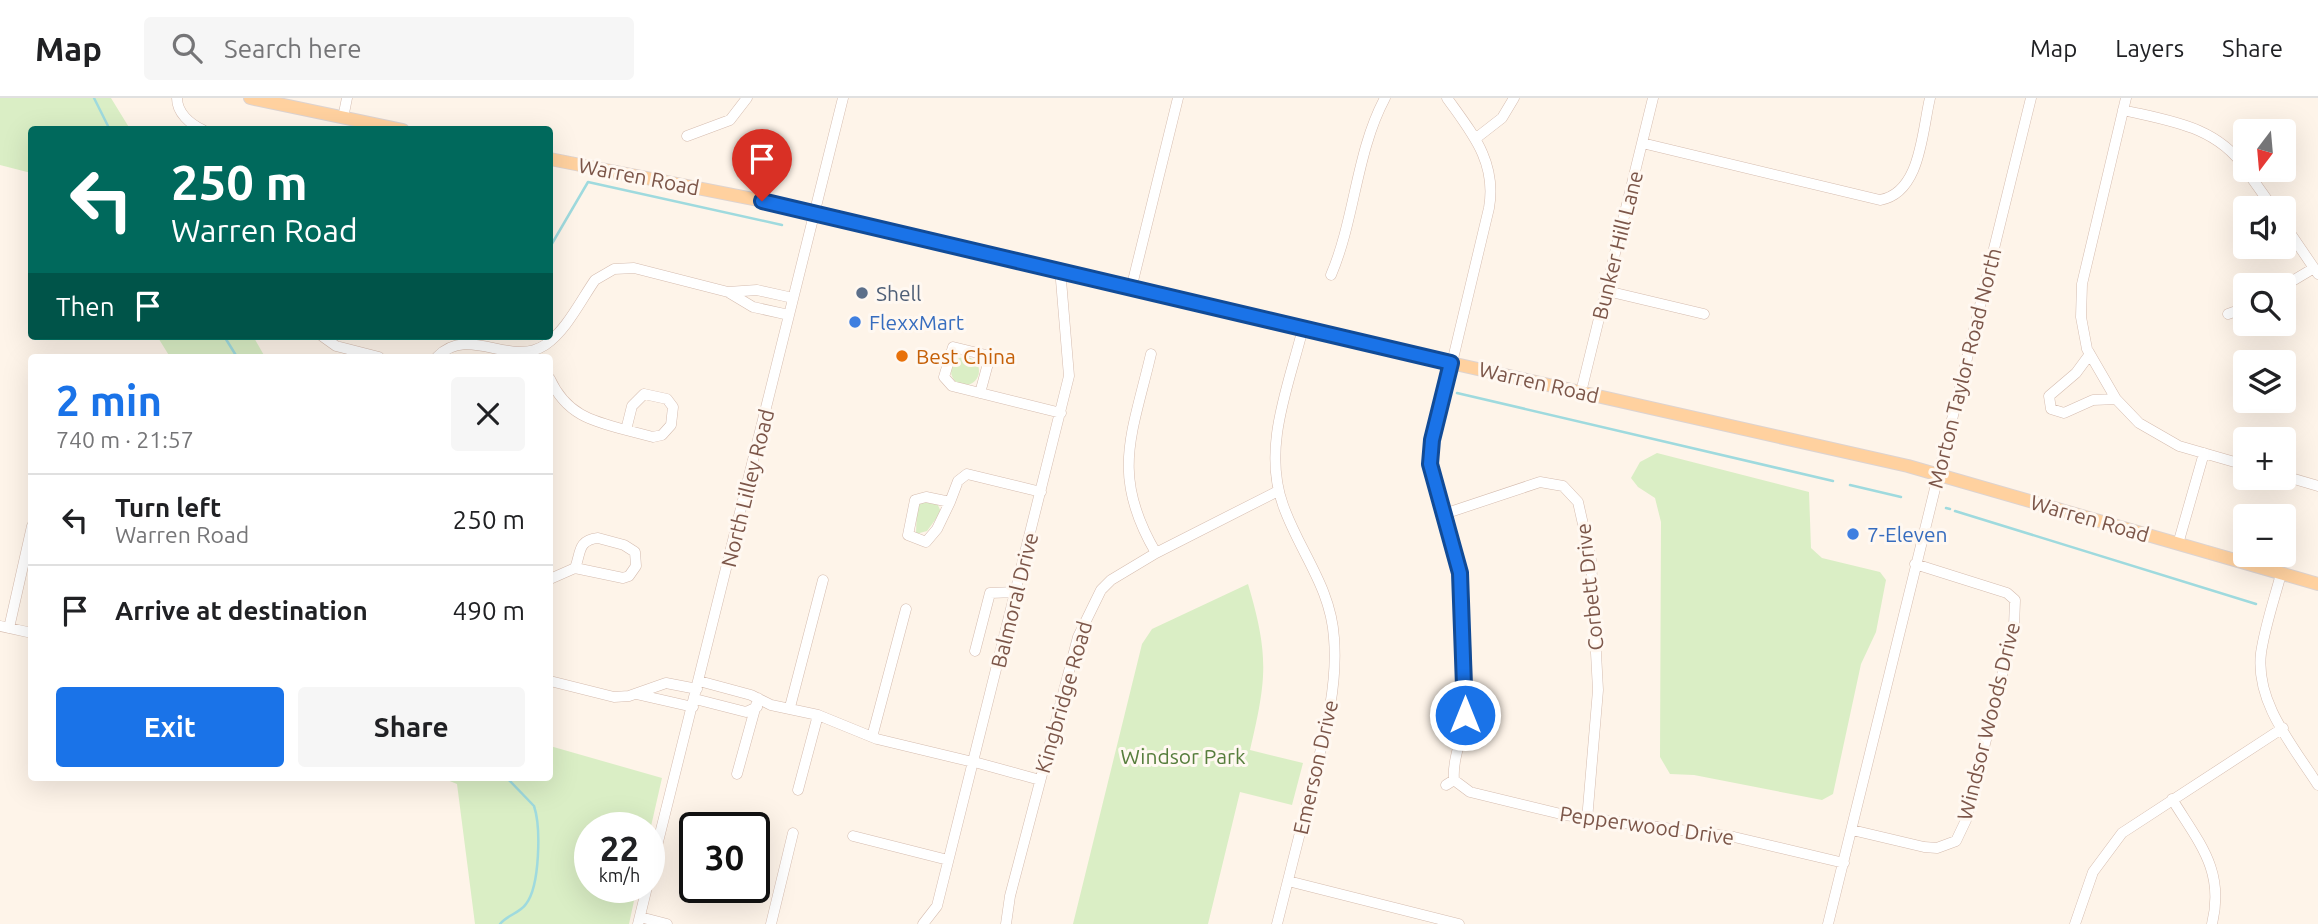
<!DOCTYPE html>
<meta charset="utf-8">
<style>
body{margin:0;font-family:Ubuntu,sans-serif;background:#f6f6f6;color:#202124;height:100vh;display:flex;flex-direction:column;font-size:26px;white-space:nowrap}
*{box-sizing:border-box;margin:0}
p{font-size:23px;color:#757577}
.icon{flex:none;width:38px;height:38px;fill:none;stroke:currentColor;stroke-width:2;stroke-linecap:round;stroke-linejoin:round}
.map{position:relative;flex:1;overflow:hidden}
.drawer{position:absolute;left:28px;top:256px;width:525px;height:427px;display:flex;flex-direction:column;background:#fff;border-radius:7px;box-shadow:0 7px 28px #0002}
.drawer>*{flex:none}
.banner{position:absolute;left:28px;top:28px;width:525px;height:214px;border-radius:7px;box-shadow:0 7px 28px #0002;background:#00695c;color:#fff;overflow:hidden}
.needle{width:46px;rotate:196deg}
.controls{position:absolute;left:2233px;top:21px;display:grid;gap:14px}
.controls a{display:grid;place-items:center;width:63px;height:63px;border-radius:7px;background:#fff;box-shadow:0 7px 28px #0002;font-size:35px}
.speed{position:absolute;left:574px;top:714px;display:flex;gap:14px;font-size:35px;font-weight:700;text-align:center}
.speed>*{display:grid;place-content:center;width:91px;height:91px;border-radius:50%;background:#fff;box-shadow:0 7px 28px #0002;line-height:1}
.speed small{font-size:18px;font-weight:400}
.speed .limit{border:4px solid #111;border-radius:10px;background:#fff;color:#111}
.pin{position:absolute;display:grid;place-items:center;width:60px;height:60px;color:#fff;margin:-72px -30px;border-radius:50% 50% 50% 0;rotate:-45deg;box-shadow:0 0 7px #0007}
.pin .icon{rotate:45deg}
.me{position:absolute;width:77px;margin:-38px;rotate:0deg;stroke-linejoin:round;filter:drop-shadow(0 0 5px #0008)}
.turn{display:flex;align-items:center;gap:24px;height:147px;padding:0 28px;font-size:32px}
.turn .icon{width:91px;height:91px;stroke-width:2.5}
.turn b{display:block;font-size:49px;line-height:60px}
.then{display:flex;align-items:center;height:66px;padding:0 28px;background:#0003;gap:14px;font-size:26px}
.round{display:grid;place-items:center;flex:none;width:74px;height:74px;border-radius:7px;background:#f6f6f6}
.headline{display:flex;align-items:center;justify-content:space-between;height:119px;padding:0 28px}
h1{font-size:42px;font-weight:700;line-height:52px;color:#1a73e8}
.button{display:flex;gap:14px;margin-top:auto;padding:14px 28px}
.button a{flex:1;height:80px;border-radius:7px;background:#1a73e8;color:#fff;font-size:28px;font-weight:700;line-height:80px;text-align:center}
.button a+a{background:#f6f6f6;color:#202124}
ul{padding:0;list-style:none}
li{display:flex;align-items:center;gap:21px;height:91px;padding:0 28px;border-top:2px solid #e0e0e0}
li div{flex:1}
li b{display:block;font-size:26px}
li em{font-style:normal}
header{display:flex;align-items:center;gap:42px;box-sizing:border-box;height:98px;padding:0 35px;background:#fff;border-bottom:2px solid #e0e0e0}
header strong{font-size:33px}
nav{display:flex;gap:38px;margin-inline-start:auto;font-size:24px}
.search{width:490px;height:63px;background:#f6f6f6;display:flex;align-items:center;gap:18px;box-sizing:border-box;padding:0 24px;border-radius:7px;color:#757577;font-size:26px}
.map>svg:first-child{display:block}
.green{fill:#daeec5}
.lines{fill:none;stroke-linecap:round;stroke-linejoin:round}
.stream{stroke:#9fdade;stroke-width:2.5}
.minor-casing{stroke:#d5bcaf;stroke-width:11}
.major-casing{stroke:#ddd3d0;stroke-width:14}
.minor{stroke:#fff;stroke-width:10}
.major{stroke:#ffd19f;stroke-width:12}
.route-casing{stroke:#114b97;stroke-width:18}
.route{stroke:#1a73e8;stroke-width:12}
.service-dot{fill:#5c6f8a;stroke:#fff8f1;stroke-width:2.5}
.shop-dot{fill:#3f7fe0;stroke:#fff8f1;stroke-width:2.5}
.food-dot{fill:#e8710a;stroke:#fff8f1;stroke-width:2.5}
.labels{text-anchor:middle;dominant-baseline:central;stroke-width:6;stroke-linejoin:round;paint-order:stroke}
.street-label{font-size:21px;fill:#7c5649;stroke:#fff8f1}
.service-label{font-size:21px;fill:#4e5e75;stroke:#fff8f1;text-anchor:start}
.shop-label{font-size:21px;fill:#366cbe;stroke:#fff8f1;text-anchor:start}
.food-label{font-size:21px;fill:#c56008;stroke:#fff8f1;text-anchor:start}
.park-label{font-size:21px;fill:#567d3c;stroke:#fff8f1}
</style>
<header>
<strong>Map</strong>
<div class="search"><svg class="icon" aria-label="search" viewBox="0 0 24 24"><circle cx="10" cy="10" r="6"/><path d="M15 15l6 6"/></svg>Search here</div>
<nav><a>Map</a><a>Layers</a><a>Share</a></nav>
</header>
<div class="map">
<svg width="2318" height="826" viewBox="0 0 2318 826">
<rect width="100%" height="100%" fill="#fef4e9"/>
<path class="green" d="M0 0H111L130 31 32 32 31 75 0 67Z
M157 238H253L265 259H170Z
M951 273a14 14 0 1 1 28 0a14 14 0 1 1-28 0Z
M1657 355 1809 394 1811 450 1822 460 1880 474 1886 482 1876 534 1861 566 1833 696 1822 702 1694 677 1670 676 1660 659 1661 424 1655 400 1638 389 1631 380 1640 364Z
M925 403 937 405 941 414 927 433 916 436 917 407Z
M1248 486C1269 557 1267 580 1250 652L1303 665 1292 707 1240 694 1208 826H1073L1142 546 1152 531Z
M550 648 662 680 649 737V730H590V789H637L629 826H475L457 686 440 679H550Z"/>
<g class="lines">
<path class="stream" d="M94 0 110 32
M550 149 588 84 782 127
M224 238 237 259
M1457 295 1833 383
M1850 387 1901 399
M1946 410 1950 411
M1955 413 2256 506
M500 826C507 817 520 815 526 806 540 788 541 729 534 708L506 679"/>
<defs>
<path id="minor" d="M177 0C177 15 190 26 203 32
M2126 0 2082 186 2081 219 2087 251 2116 301 2139 325 2179 348 2245 367
M2123 12C2170 23 2216 28 2245 70
M343 20 347 0
M687 38 730 22 747 0
M1475 41 1502 20 1514 0
M1642 45 1880 102C1921 95 1922 33 1930 0
M2246 72 2273 110
M2284 126 2318 176
M1331 177C1355 121 1356 54 1385 0
M1132 187 1178 0
M2284 188 2314 170
M1607 193 1704 216
M728 194 757 192 793 200
M2228 216 2245 210
M322 238 336 248 379 259
M1151 256C1132 337 1110 377 1156 455
M2090 256 2076 275 2049 298 2051 311 2064 315 2093 302 2116 301
M437 259C469 226 510 270 545 247 566 233 581 202 595 182L614 171 634 170 728 194 753 209 789 217
M550 281C566 316 591 323 626 332
M1581 294 1653 0
M980 295 990 258 953 249 944 279 952 288 1061 315
M644 296 667 301 673 309 671 327 662 337 653 339 626 332 632 308Z
M2284 378 2318 388
M926 399 950 404 937 431 926 444 908 437 915 402Z
M950 404 958 383 967 376 1041 394
M1444 416 1540 384 1563 388 1578 404 1591 462 1598 592 1587 722
M598 440 624 447 635 454 636 468 629 478 623 480 575 470C581 456 577 442 598 440Z
M2178 446 2204 355
M2281 476C2274 502 2265 528 2261 555 2255 604 2293 648 2318 687
M550 481 575 470
M0 528 32 535
M9 530 32 428
M975 553 990 495 1016 494
M550 583 614 599 629 598 666 585 697 591
M699 583 751 597 771 607 818 617 877 641 973 664
M636 596 693 609
M695 601 746 614 757 609
M790 609 823 482
M872 639 906 511
M978 665 1040 682
M737 676 758 600
M1454 682 1470 694 1565 717 1734 739 1844 765
M1446 687 1454 682C1452 659 1464 637 1466 614 1469 574 1464 531 1462 491 1458 445 1431 402 1430 357L1489 110C1497 64 1472 35 1447 0
M798 692 818 617
M2172 701C2199 745 2225 772 2212 826
M1852 732 1924 749 1937 750 1956 743 1966 722 2014 529 2015 502 2007 495 1915 466
M853 738 948 762
M649 780 843 0
M1288 783 1459 826
M640 819 667 826
M638 826 647 789
M771 826 793 735
M923 826 937 808 1069 278 1060 170
M1006 826 1010 798 1078 539 1101 492 1111 482 1156 455 1278 393
M1277 826C1289 780 1300 733 1312 687 1324 639 1338 590 1334 540 1331 489 1299 453 1283 407 1262 349 1289 287 1303 230
M1828 826 2031 0
M2075 826 2093 774 2122 735 2283 630"/>
<path id="major" d="M250 0 403 32
M550 61 794 109 1451 265 1908 368 2318 486"/>
</defs>
<use href="#minor" class="minor-casing"/>
<use href="#major" class="major-casing"/>
<use href="#minor" class="minor"/>
<use href="#major" class="major"/>
</g>
<g class="lines">
<defs>
<path id="route" d="M762 103 1451 265 1432 342 1430 366 1460 475 1465 617"/>
</defs>
<use href="#route" class="route-casing"/>
<use href="#route" class="route"/>
</g>
<circle class="service-dot" cx="862" cy="195" r="7"/>
<g class="shop-dot">
<circle cx="855" cy="224" r="7"/>
<circle cx="1853" cy="436" r="7"/>
</g>
<circle class="food-dot" cx="902" cy="258" r="7"/>
<g class="labels">
<g class="street-label">
<text transform="translate(639 78) rotate(11)">Warren Road</text>
<text transform="translate(1617 147) rotate(-76)">Bunker Hill Lane</text>
<text transform="translate(1964 270) rotate(-76)">Morton Taylor Road North</text>
<text transform="translate(1539 284) rotate(13)">Warren Road</text>
<text transform="translate(747 390) rotate(-76)">North Lilley Road</text>
<text transform="translate(2090 420) rotate(16)">Warren Road</text>
<text transform="translate(1589 489) rotate(-96)">Corbett Drive</text>
<text transform="translate(1014 502) rotate(-76)">Balmoral Drive</text>
<text transform="translate(1063 599) rotate(-74)">Kingbridge Road</text>
<text transform="translate(1988 623) rotate(-76)">Windsor Woods Drive</text>
<text transform="translate(1315 669) rotate(-77)">Emerson Drive</text>
<text transform="translate(1647 727) rotate(8)">Pepperwood Drive</text>
</g>
<g class="service-label">
<text x="876" y="195">Shell</text>
</g>
<g class="shop-label">
<text x="869" y="224">FlexxMart</text>
<text x="1867" y="436">7-Eleven</text>
</g>
<g class="food-label">
<text x="916" y="258">Best China</text>
</g>
<g class="park-label">
<text x="1183" y="658">Windsor Park</text>
</g>
</g>
</svg>
<div class="controls">
<a><svg class="needle" viewBox="-14 -14 28 28"><path d="M0-13l5 13h-10z" fill="#e53935"/><path d="M0 13l5-13h-10z" fill="#757577"/></svg></a>
<a><svg class="icon" aria-label="sound" viewBox="0 0 24 24"><path d="M4 9h4l5-4v14l-5-4H4zM17 9q2 3 0 6"/></svg></a>
<a><svg class="icon" aria-label="search" viewBox="0 0 24 24"><circle cx="10" cy="10" r="6"/><path d="M15 15l6 6"/></svg></a>
<a><svg class="icon" aria-label="layers" viewBox="0 0 24 24"><path d="M12 4l9 5-9 5-9-5zM3 14l9 5 9-5"/></svg></a>
<a>+</a>
<a>−</a>
</div>
<div class="speed"><div>22<small>km/h</small></div><div class="limit">30</div></div>
<div class="pin" style="left:762px;top:103px;background:#d93025"><svg class="icon" aria-label="arrive" viewBox="0 0 24 24"><path d="M6 21V4h12l-3 4 3 4H6"/></svg></div>
<svg class="me" style="left:1465px;top:617px" viewBox="-20 -20 40 40"><circle r="17" fill="#1a73e8" stroke="#fff" stroke-width="3"/><path d="M0-11L8 9 0 5-8 9z" fill="#fff"/></svg>
<div class="banner">
<div class="turn"><svg class="icon" aria-label="left" viewBox="0 0 24 24"><path d="M17 20v-9H6M10 6l-5 5 5 5"/></svg><div><b>250 m</b>Warren Road</div></div>
<div class="then">Then<svg class="icon" aria-label="arrive" viewBox="0 0 24 24"><path d="M6 21V4h12l-3 4 3 4H6"/></svg></div>
</div>
<section class="drawer">
<div class="headline"><div><h1>2 min</h1><p>740 m · 21:57</p></div><a class="round"><svg class="icon" aria-label="close" viewBox="0 0 24 24"><path d="M6 6l12 12M18 6L6 18"/></svg></a></div>
<ul>
<li><svg class="icon" aria-label="left" viewBox="0 0 24 24"><path d="M17 20v-9H6M10 6l-5 5 5 5"/></svg><div><b>Turn left</b><p>Warren Road</p></div><em>250 m</em></li>
<li><svg class="icon" aria-label="arrive" viewBox="0 0 24 24"><path d="M6 21V4h12l-3 4 3 4H6"/></svg><div><b>Arrive at destination</b></div><em>490 m</em></li>
</ul>
<div class="button"><a>Exit</a><a>Share</a></div>
</section>
</div>
